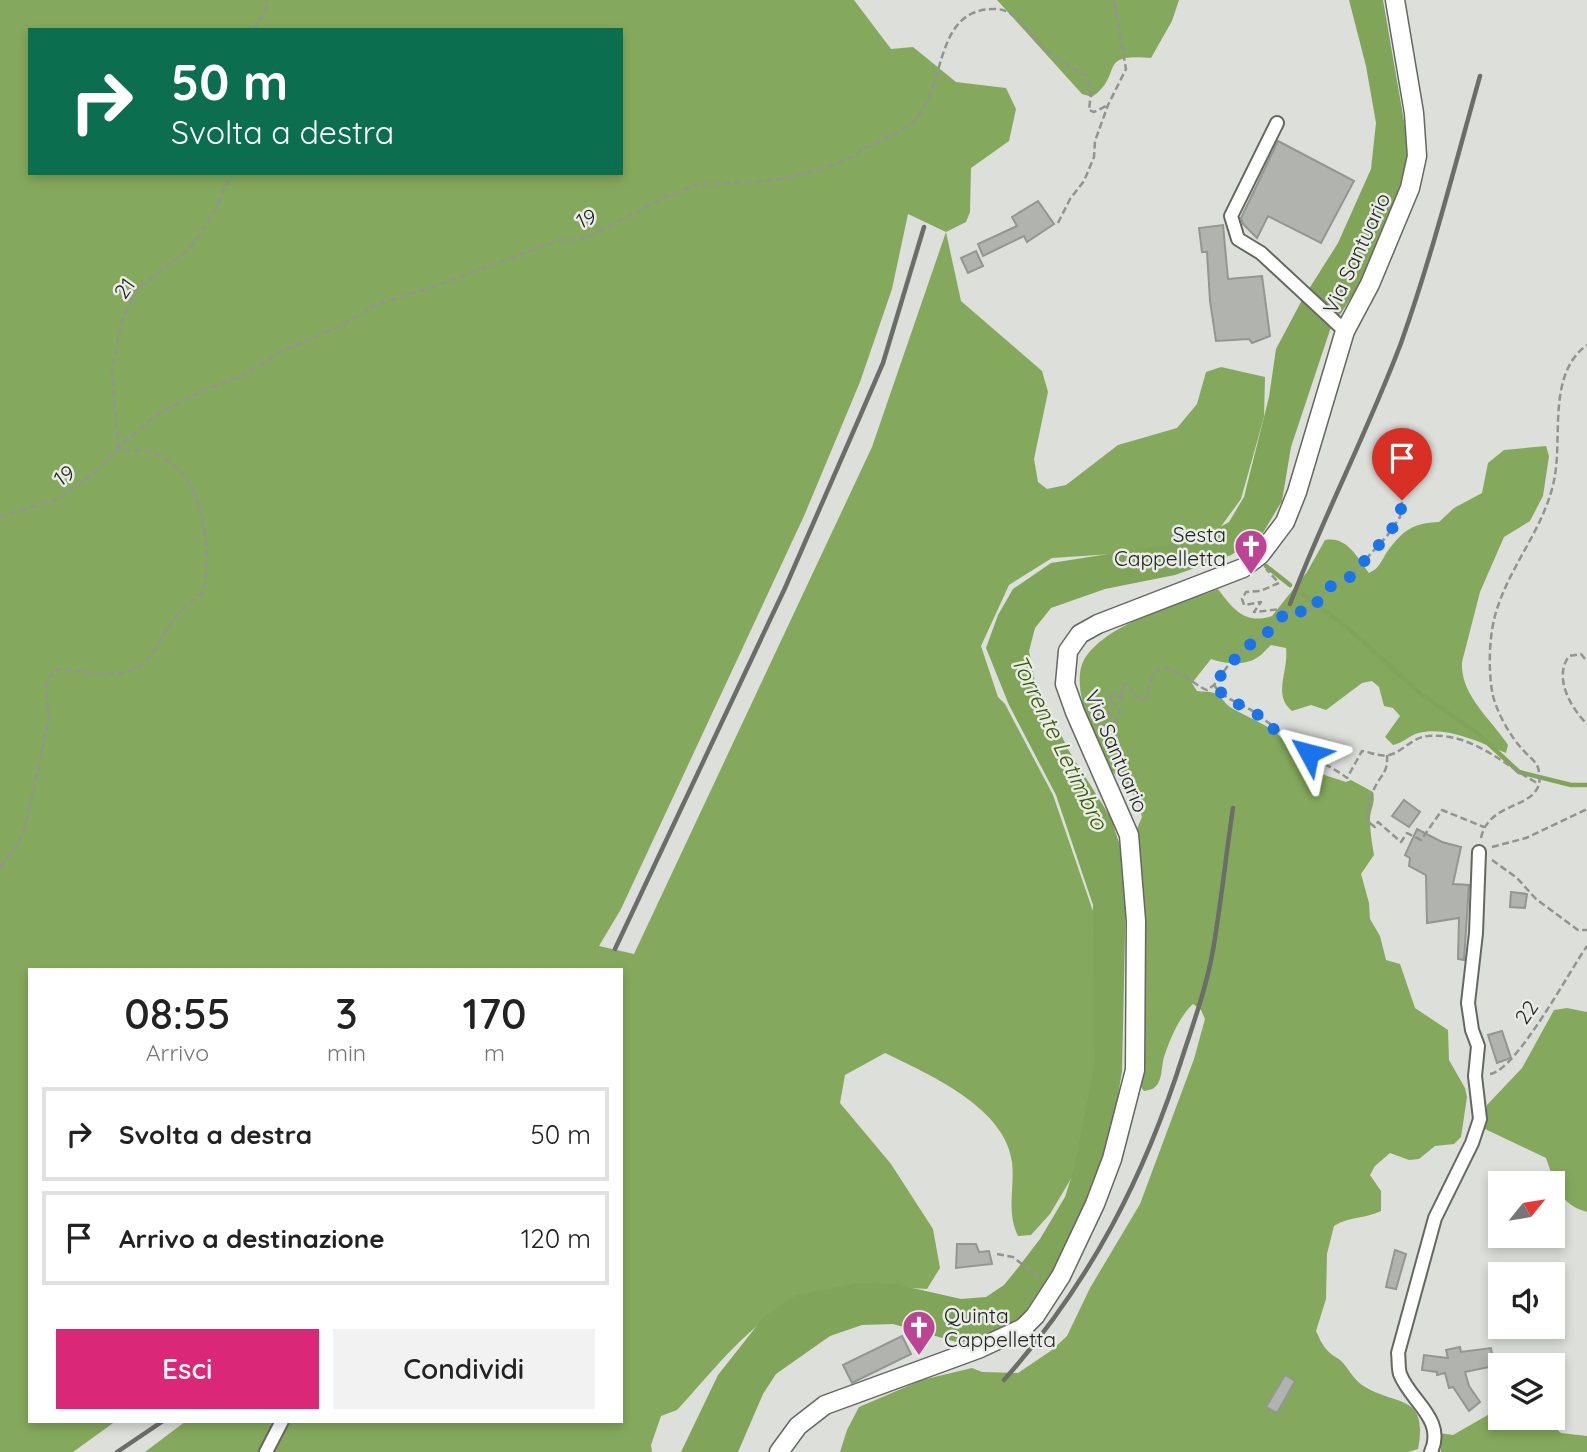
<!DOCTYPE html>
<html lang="it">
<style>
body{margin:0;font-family:Quicksand,sans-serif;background:#f2f2f2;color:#222;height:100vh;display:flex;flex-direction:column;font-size:26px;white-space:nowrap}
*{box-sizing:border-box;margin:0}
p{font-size:23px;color:#767676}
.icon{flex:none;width:38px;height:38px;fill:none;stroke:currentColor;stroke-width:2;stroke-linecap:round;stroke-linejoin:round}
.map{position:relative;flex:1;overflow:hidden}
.sheet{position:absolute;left:28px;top:968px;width:595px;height:455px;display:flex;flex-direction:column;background:#fff;border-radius:0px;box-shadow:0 4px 10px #0003}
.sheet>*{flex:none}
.hud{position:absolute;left:28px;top:28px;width:595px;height:147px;border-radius:0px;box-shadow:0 4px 10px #0003;background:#0b6e4f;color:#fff;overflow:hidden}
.needle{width:46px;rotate:60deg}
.controls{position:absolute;left:1488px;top:1171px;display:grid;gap:14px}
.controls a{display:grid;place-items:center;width:77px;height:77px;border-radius:0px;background:#fff;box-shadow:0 4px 10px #0003;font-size:35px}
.pin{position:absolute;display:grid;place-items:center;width:60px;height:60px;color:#fff;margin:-72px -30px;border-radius:50% 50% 50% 0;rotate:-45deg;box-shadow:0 0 7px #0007}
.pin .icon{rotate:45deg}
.me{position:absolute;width:77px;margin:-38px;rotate:308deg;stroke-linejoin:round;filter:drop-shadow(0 0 5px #0008)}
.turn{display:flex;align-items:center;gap:24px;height:147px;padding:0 28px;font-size:32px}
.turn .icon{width:91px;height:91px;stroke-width:2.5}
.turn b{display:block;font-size:49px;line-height:60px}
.eta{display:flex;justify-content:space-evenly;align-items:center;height:119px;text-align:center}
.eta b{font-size:42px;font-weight:600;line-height:49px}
.cta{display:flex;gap:14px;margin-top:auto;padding:14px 28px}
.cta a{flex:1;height:80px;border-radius:0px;background:#db2777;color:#fff;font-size:28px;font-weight:600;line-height:80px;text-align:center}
.cta a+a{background:#f2f2f2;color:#222}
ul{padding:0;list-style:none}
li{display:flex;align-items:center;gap:21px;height:94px;margin:0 14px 10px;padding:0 14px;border:4px solid #e0e0e0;border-radius:0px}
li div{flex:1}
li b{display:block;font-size:26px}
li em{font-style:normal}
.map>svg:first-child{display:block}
.forest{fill:#85a95c;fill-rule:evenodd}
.water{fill:#81a558}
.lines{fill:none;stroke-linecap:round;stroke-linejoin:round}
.stream{stroke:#81a558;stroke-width:4.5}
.building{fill:#b0b3ae;stroke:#939691;stroke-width:2}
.minor-casing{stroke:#656762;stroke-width:16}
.secondary-casing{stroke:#656762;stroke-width:21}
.path{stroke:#929490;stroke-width:2.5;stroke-dasharray:7 3.5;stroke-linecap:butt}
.minor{stroke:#fff;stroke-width:12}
.secondary{stroke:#fff;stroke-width:18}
.rail{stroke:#6b6d69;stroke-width:4.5}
.route{stroke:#1a73e8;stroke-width:12;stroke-dasharray:0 21.6}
.labels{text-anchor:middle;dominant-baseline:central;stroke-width:5;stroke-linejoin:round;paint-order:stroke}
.street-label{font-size:21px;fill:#242523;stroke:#e9ece7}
.poi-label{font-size:21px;fill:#242523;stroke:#e9ece7;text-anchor:end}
.water-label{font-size:23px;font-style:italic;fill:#385800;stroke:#e9ece7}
</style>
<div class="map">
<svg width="1587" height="1452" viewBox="0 0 1587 1452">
<rect width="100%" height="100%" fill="#dcdfda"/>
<path class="forest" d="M0 0H854L891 49 913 47 956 82 1006 88 1016 109 1009 141 971 168 970 212 966 222 946 232 961 301 1042 371 1048 392 1034 459 1038 482 1047 489 1066 485 1118 445 1177 428 1197 404 1206 372 1221 367 1265 377 1264 417 1241 499 1214 536 1128 553 1052 558 1009 585 981 646 998 697 1005 704 1053 795 1095 917 1096 1083 1078 1167 1050 1214 1031 1235 1018 1236C1006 1211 1015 1188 1012 1162 1005 1107 928 1074 885 1053L845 1075 840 1103 891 1164 933 1229 940 1268 927 1289C901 1288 872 1283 846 1286 766 1297 728 1355 677 1410L661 1416 651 1445 652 1452H145L186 1421H621V970H30V1421H116L73 1452H0ZM30 30H621V173H30ZM908 214 946 232 872 447 634 954 599 946 621 909 804 516 860 382 892 289Z
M997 0H1179L1172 21 1151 58C1095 53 1125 74 1092 97L1082 94Z
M1546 446 1549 456 1543 496 1530 521 1504 537 1480 592 1462 662C1460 695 1491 719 1508 745L1506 753C1479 742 1447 726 1418 733 1409 736 1403 743 1393 745L1385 737 1400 716 1393 708 1384 706 1379 687 1372 681 1362 683 1326 710 1311 705 1292 711C1272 695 1289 671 1286 648L1271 645C1266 649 1263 654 1258 657 1246 666 1224 664 1211 659L1192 683 1197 691C1202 692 1209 691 1214 693 1221 695 1224 703 1230 707 1249 719 1285 729 1290 754L1304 758 1312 771 1346 782 1351 780 1373 792C1376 803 1370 809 1370 820 1370 832 1372 843 1374 855L1361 874 1369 903 1370 919 1380 936 1386 960 1400 964 1415 1008 1448 1030 1449 1060 1465 1088 1467 1097 1461 1137 1454 1144 1435 1146 1419 1159 1409 1160 1390 1153 1375 1166 1370 1175 1381 1191V1211C1365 1219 1350 1216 1334 1226L1327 1254 1326 1299 1316 1331C1319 1337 1322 1345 1327 1350 1330 1354 1336 1357 1340 1360 1348 1367 1353 1379 1362 1385 1395 1407 1429 1392 1418 1449L1408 1452H840L847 1430 859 1407 922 1380 972 1368 982 1372 1018 1373 1052 1350 1067 1336 1090 1288 1140 1204 1194 1059 1205 1019 1201 1010 1193 1004C1179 1017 1170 1039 1164 1057 1161 1067 1163 1081 1154 1088 1153 1089 1145 1091 1144 1091L1138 1083 1144 952 1141 873 1134 836 1142 817C1140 810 1138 802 1135 797 1125 782 1109 772 1101 755 1091 733 1072 685 1083 662 1102 624 1181 603 1218 589 1233 609 1245 625 1272 616L1307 572 1325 540C1347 536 1357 557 1369 573 1380 568 1381 561 1387 552 1403 530 1413 523 1439 522L1454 508 1482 493 1488 463 1504 450Z
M1567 1008 1587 1012V1212C1558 1204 1555 1183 1546 1158L1485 1129 1487 1105 1522 1068 1554 1010Z
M1500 1408V1418H1544L1561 1433 1587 1436V1452H1441L1439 1433 1453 1435Z"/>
<path class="water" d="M1349 0H1383L1405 127 1407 159 1401 197 1356 290 1330 330 1291 447 1282 501 1261 536 1231 555 1175 575 1105 589 1051 608 1035 628 1029 651 1035 682 1069 751 1111 818 1123 855 1126 891 1122 1071 1112 1133 1089 1196 1061 1258 1021 1318 998 1332 960 1343 893 1324 862 1325 830 1336 776 1374 763 1394 738 1452H681L718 1375 763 1318 782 1304 797 1295 857 1283 895 1284 961 1299 986 1297 1004 1285 1017 1269 1040 1239 1065 1197 1074 1169 1094 1067 1093 905 1056 795 1009 705 986 648 998 615 1013 589 1051 563 1166 545 1204 536 1229 522 1244 497 1269 397 1276 349 1302 300 1338 243 1371 169 1376 123 1366 66Z"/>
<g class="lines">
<path class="stream" d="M1237 544 1247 552
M1266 566 1290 585
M1303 594 1350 630 1421 694 1477 733 1519 772 1571 785H1587"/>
</g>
<path class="building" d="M1278 141 1354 181 1321 243 1268 216 1257 238 1243 224 1241 218Z
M1038 201 1054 224 1027 242 1024 236 983 256 978 244 1017 226 1012 217Z
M1223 225 1228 279 1262 276 1270 336 1252 343 1249 339 1216 341 1210 301 1207 252H1202L1199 228Z
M976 251 983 266 968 273 961 258Z
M1404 800 1420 812 1409 827 1392 816Z
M1417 829 1442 842 1461 847 1453 884 1469 885 1464 960 1458 959 1459 918 1427 923 1426 875 1409 866 1410 858 1405 855Z
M1511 892 1527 894 1525 908 1510 907Z
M1502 1031 1511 1058 1497 1063 1488 1035Z
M957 1244H976L979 1252 989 1251 992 1264 956 1268Z
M1395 1250 1406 1254 1396 1289 1386 1287Z
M902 1336 911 1354 852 1383 843 1365Z
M1460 1347 1461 1352 1491 1348 1494 1366 1465 1372 1469 1386 1480 1402 1469 1411 1453 1387 1449 1388 1445 1373 1437 1375V1372L1422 1370 1424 1355 1448 1358 1446 1350Z
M1285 1375 1295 1381 1277 1413 1266 1407Z"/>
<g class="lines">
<defs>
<path id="minor" d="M1277 123 1231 216 1238 239 1261 253 1345 331
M266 1452 282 1421
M1431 1452C1446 1419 1410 1401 1400 1374 1398 1368 1399 1359 1398 1353L1435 1218 1472 1143 1480 1119 1475 1076 1478 1046 1472 1030 1468 1003 1476 933 1479 852"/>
<path id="secondary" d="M779 1452 798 1426 825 1405 978 1349 1023 1328 1035 1316 1061 1276 1095 1204 1112 1159 1135 1070 1136 921 1129 835 1075 712 1065 684 1068 651 1080 634 1098 624 1243 568 1260 555 1285 522 1297 492 1345 331 1370 284 1410 188 1417 156 1414 113 1395 0"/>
</defs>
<use href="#minor" class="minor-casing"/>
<use href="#secondary" class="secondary-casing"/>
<path class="path" d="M254 30 266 9 267 0
M1058 223 1070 199 1084 181 1094 157 1095 141 1108 105 1126 69 1114 0
M118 449 112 370 122 321 138 288 187 251 200 235 218 204 231 173
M0 517 60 498 99 469 124 442 158 414 200 392 246 374 281 351 319 336 358 316 372 306 427 289 559 240H578L592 235 669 195C680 193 690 186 699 185 717 183 734 183 752 182 777 182 828 168 850 158 855 156 858 152 863 149 880 140 900 134 914 121 947 90 932 8 995 9 1018 9 1027 34 1043 47 1056 59 1071 67 1087 76L1091 92 1089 110 1094 112 1108 105
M1284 612 1312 611 1328 587 1347 580 1387 536 1400 517 1403 495
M1585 659 1581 654 1569 656C1553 678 1571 708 1587 724
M1214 685C1224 700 1240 702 1254 712 1275 727 1294 743 1315 758 1325 765 1337 770 1347 778L1362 751C1370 752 1379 757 1389 755 1403 752 1412 737 1428 736 1471 732 1503 764 1537 783
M1103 734 1105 736 1106 730 1098 710 1103 708 1116 722 1120 711 1109 698 1114 693 1123 700 1121 688 1127 683 1134 695 1144 701C1151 693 1148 684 1153 675 1165 655 1194 686 1207 690L1214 685 1230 663 1255 640 1275 628 1282 618V609L1254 612 1261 602 1244 605 1242 599 1246 592 1260 591 1279 583 1266 569
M1387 755C1388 773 1382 773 1375 787 1370 797 1368 809 1367 821L1375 827 1378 822 1401 842 1407 833 1421 840 1442 810 1484 827
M1481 838C1489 798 1546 811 1539 772 1538 762 1530 758 1524 751 1511 738 1495 710 1492 691 1488 666 1489 631 1498 606 1513 561 1547 524 1555 475 1562 434 1548 373 1587 345
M1492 847 1526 838 1587 809
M1492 860 1517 878 1536 899 1578 930H1587
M0 867 18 845 28 816 49 719 46 684 54 670C76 669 102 676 120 673 149 669 156 647 169 626 178 611 191 602 204 591 211 544 205 469 150 452 140 449 129 451 118 449
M1490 1074C1516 1071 1570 970 1587 946
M997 1254 1013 1257 1040 1278"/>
<use href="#minor" class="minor"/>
<use href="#secondary" class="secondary"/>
<path class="rail" d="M1290 604C1324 515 1368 431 1401 343 1432 256 1455 165 1480 76
M615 949 785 588 861 414 883 363 924 227
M1004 1380C1091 1282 1145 1176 1184 1052 1195 1019 1207 984 1213 950 1221 903 1226 855 1233 808
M117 1452 163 1421"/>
</g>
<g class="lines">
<path class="route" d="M1309 753 1282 732 1271 728 1256 713 1226 698 1214 685C1225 669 1237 656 1252 643 1265 631 1277 632 1284 612L1312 611 1326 588 1347 580 1387 536 1400 517 1402 500"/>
</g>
<defs>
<symbol id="church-pin" viewBox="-11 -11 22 30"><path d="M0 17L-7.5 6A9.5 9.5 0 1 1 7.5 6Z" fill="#bd4395" stroke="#e9ece7"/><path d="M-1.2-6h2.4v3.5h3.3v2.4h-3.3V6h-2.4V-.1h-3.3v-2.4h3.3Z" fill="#fff"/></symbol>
</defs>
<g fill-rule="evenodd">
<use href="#church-pin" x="1232" y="527" width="38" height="52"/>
<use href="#church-pin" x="900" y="1308" width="38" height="52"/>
</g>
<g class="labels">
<g class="street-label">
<text transform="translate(586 218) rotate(-23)">19</text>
<text transform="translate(1356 253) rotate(-65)">Via Santuario</text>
<text transform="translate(124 288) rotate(-55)">21</text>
<text transform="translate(64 475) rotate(-35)">19</text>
<text transform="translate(1117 751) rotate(67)">Via Santuario</text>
<text transform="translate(1526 1012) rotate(-56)">22</text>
</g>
<g class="poi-label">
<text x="1226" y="534">Sesta<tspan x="1226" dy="24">Cappelletta</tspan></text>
<text x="944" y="1315" text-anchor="start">Quinta<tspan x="944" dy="24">Cappelletta</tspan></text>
</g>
<g class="water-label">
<text transform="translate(1060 742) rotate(64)">Torrente Letimbro</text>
</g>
</g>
</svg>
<div class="controls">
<a><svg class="needle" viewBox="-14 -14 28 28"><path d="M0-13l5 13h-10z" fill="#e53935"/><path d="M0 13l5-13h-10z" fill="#767676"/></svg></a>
<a><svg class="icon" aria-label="sound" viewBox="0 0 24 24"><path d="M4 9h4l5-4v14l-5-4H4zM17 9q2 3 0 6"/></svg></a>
<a><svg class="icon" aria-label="layers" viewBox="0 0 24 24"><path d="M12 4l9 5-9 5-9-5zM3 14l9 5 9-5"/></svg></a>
</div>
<div class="pin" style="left:1402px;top:500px;background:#d93025"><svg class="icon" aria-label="arrive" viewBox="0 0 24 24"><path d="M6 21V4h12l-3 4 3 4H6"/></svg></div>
<svg class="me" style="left:1309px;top:753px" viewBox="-20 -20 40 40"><path d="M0-17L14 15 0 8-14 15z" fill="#1a73e8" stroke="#fff" stroke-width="4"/></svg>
<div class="hud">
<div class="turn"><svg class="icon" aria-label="right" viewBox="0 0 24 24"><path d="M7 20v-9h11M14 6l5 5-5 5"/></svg><div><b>50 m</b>Svolta a destra</div></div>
</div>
<section class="sheet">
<div class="eta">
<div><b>08:55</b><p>Arrivo</p></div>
<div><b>3</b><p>min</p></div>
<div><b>170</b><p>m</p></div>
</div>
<ul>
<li><svg class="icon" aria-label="right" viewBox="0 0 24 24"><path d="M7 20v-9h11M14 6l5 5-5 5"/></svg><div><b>Svolta a destra</b></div><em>50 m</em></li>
<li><svg class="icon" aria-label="arrive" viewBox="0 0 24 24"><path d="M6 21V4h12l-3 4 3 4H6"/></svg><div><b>Arrivo a destinazione</b></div><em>120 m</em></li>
</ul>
<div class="cta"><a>Esci</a><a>Condividi</a></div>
</section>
</div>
